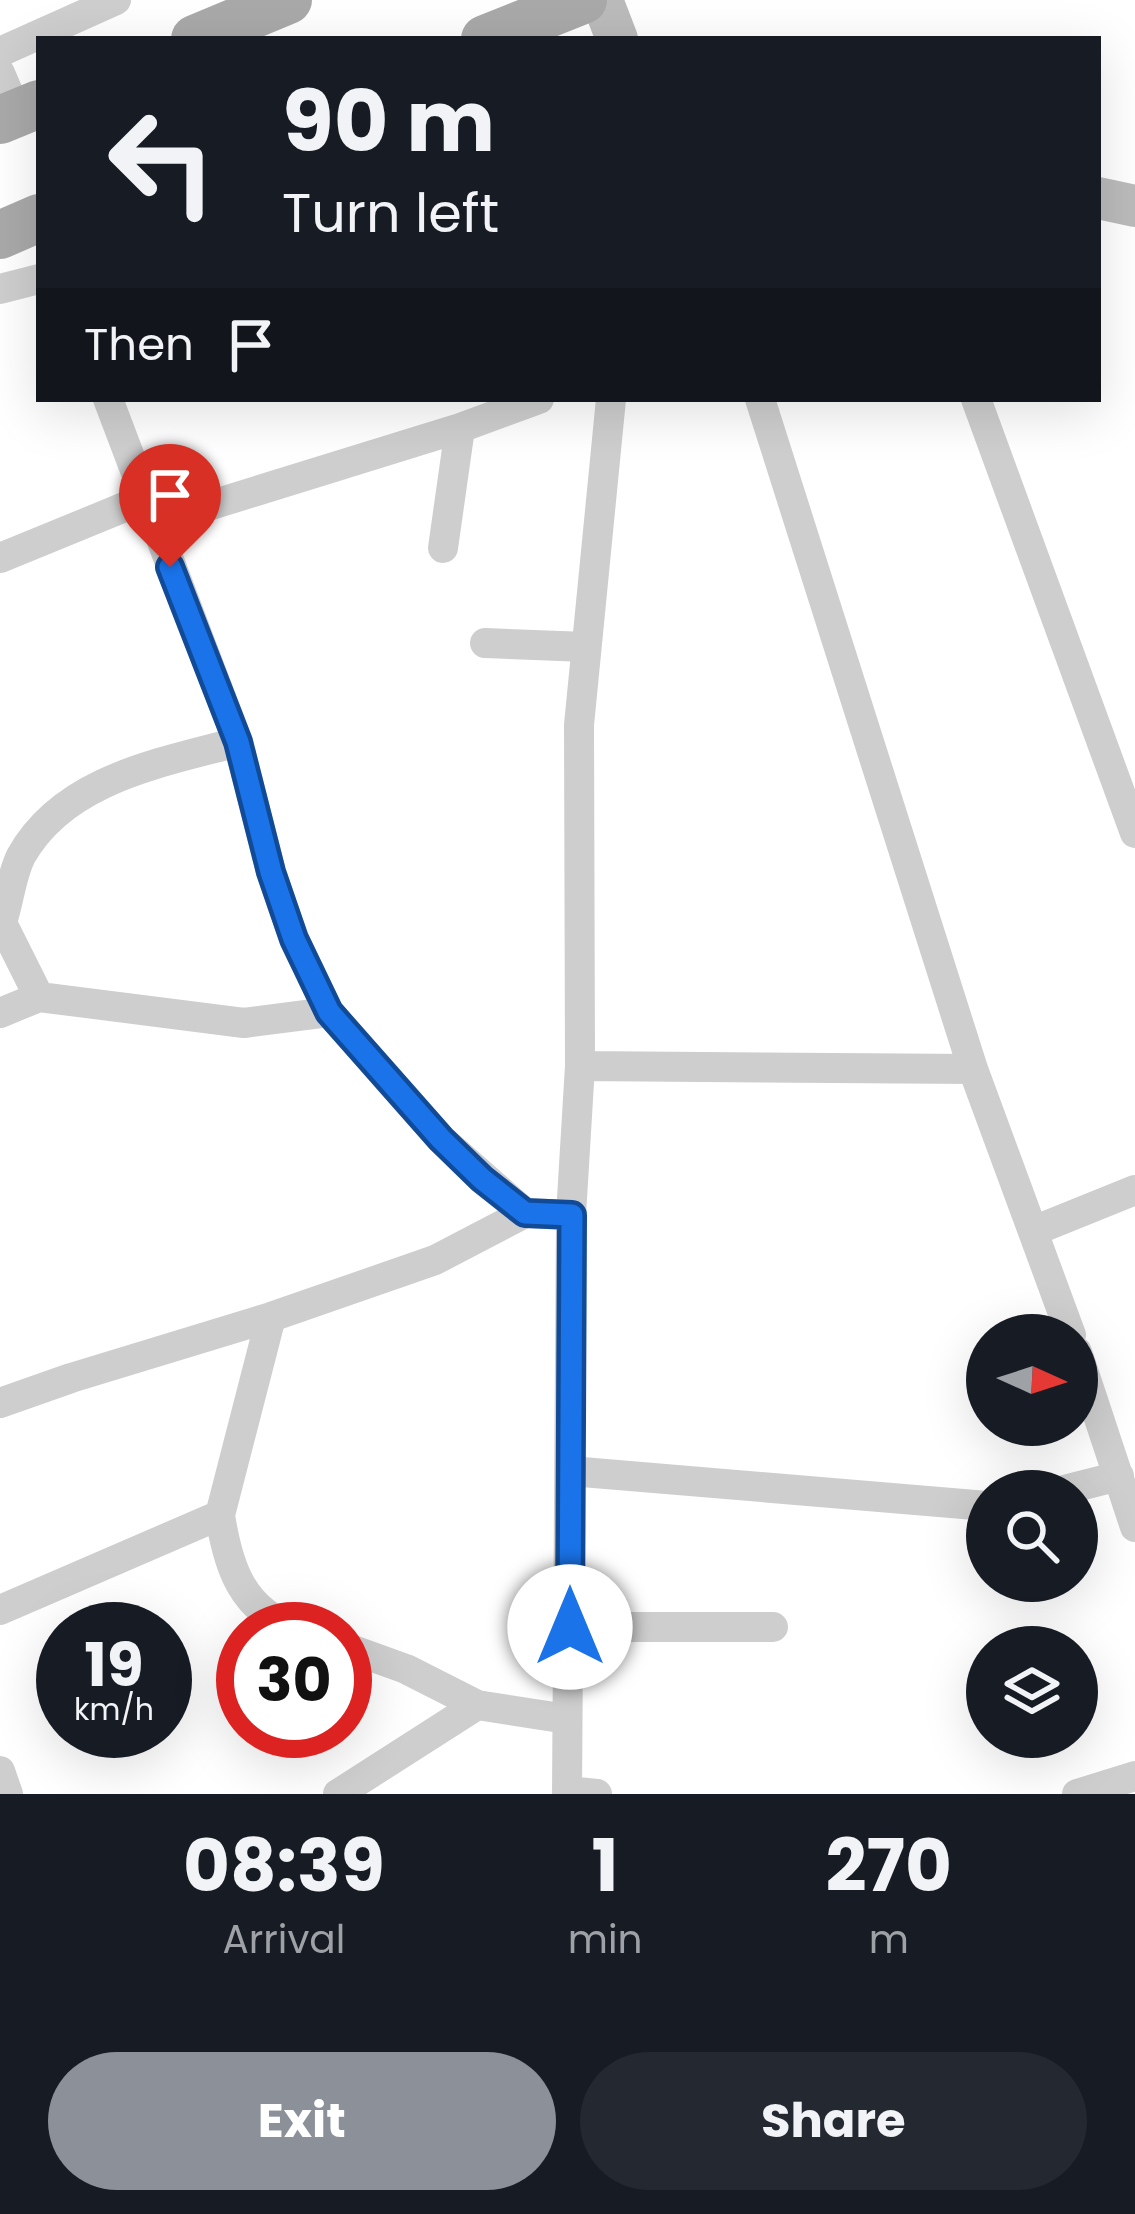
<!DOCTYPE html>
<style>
body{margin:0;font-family:Poppins,sans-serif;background:#242831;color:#f1f3f6;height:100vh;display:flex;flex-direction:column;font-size:45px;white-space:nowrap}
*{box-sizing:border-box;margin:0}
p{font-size:39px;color:#9ea1a6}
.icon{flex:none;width:66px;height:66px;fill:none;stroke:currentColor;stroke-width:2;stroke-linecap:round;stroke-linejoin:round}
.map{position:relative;height:1794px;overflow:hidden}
.drawer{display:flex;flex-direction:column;background:#171b24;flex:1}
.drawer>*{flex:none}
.banner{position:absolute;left:36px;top:36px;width:1065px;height:366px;border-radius:0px;box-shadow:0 12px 48px #0002;background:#171b24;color:#f1f3f6;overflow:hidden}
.needle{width:78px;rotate:93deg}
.tools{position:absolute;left:966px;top:1314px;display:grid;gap:24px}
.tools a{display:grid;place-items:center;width:132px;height:132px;border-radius:50%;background:#171b24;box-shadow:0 12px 48px #0002;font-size:60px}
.speed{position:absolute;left:36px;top:1602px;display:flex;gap:24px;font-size:60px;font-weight:700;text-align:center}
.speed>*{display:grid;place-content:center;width:156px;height:156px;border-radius:50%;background:#171b24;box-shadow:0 12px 48px #0002;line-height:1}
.speed small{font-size:30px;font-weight:400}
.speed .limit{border:18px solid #d22;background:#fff;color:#111}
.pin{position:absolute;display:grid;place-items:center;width:102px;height:102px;color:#fff;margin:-123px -51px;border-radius:50% 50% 50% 0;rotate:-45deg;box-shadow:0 0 12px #0007}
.pin .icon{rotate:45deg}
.me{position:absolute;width:132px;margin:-66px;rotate:0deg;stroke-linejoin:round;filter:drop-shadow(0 0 9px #0008)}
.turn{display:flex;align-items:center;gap:42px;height:252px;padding:0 48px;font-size:54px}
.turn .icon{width:156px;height:156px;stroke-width:2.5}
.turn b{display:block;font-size:84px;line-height:102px}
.then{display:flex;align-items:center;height:114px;padding:0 48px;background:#0003;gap:24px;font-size:45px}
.eta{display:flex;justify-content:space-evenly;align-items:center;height:204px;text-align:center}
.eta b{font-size:72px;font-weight:700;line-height:84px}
.cta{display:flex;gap:24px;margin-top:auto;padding:24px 48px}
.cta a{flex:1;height:138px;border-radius:72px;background:#8c9099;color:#fff;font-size:48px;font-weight:700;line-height:138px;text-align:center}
.cta a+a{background:#242831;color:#f1f3f6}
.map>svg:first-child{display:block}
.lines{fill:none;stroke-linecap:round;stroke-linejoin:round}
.minor{stroke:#cecece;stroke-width:30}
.secondary{stroke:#bbb;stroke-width:42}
.primary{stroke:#a9a9a9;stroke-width:48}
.route-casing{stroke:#114b97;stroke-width:30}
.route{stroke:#1a73e8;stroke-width:21}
</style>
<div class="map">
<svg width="1135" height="1794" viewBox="0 0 1135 1794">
<rect width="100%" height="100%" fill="#fff"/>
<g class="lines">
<path class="minor" d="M0 52 116 0
M0 73 17 113
M0 289 39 279
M108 399 238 742 271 872 294 939 329 1012 441 1139 525 1213
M760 399 973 1069 1071 1335
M976 399 1135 833
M153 523 460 428 539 399
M443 548 460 428
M0 558 144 499
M485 643 586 647
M0 919 39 997
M0 928C9 905 10 878 21 856 64 779 160 763 238 742
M0 1013 39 997 244 1023 329 1012
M580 1066 973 1069
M1036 1230 1135 1190
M1077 1352 1135 1527
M0 1403 71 1378 271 1317
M570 1471 987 1506
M1060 1491 1119 1476
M220 1515C228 1567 242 1610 295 1629
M0 1610 220 1515 271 1317 435 1260 525 1213 571 1215
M570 1627H773
M345 1647 406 1669 477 1705 567 1719
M0 1771 8 1794
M567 1791 597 1794
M338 1794 477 1705
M567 1794 571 1215 580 1066 579 725 611 399
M1077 1794 1135 1776"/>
<path class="secondary" d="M602 0 617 39
M1098 198 1135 206"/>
<path class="primary" d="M195 39 288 0
M485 39 583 0
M0 120 39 104
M0 235 39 218"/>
</g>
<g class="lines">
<defs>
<path id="route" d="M170 567 238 742 271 872 294 939 329 1012 441 1139 482 1179 525 1213 572 1215 570 1627"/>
</defs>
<use href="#route" class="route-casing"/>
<use href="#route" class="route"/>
</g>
</svg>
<div class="tools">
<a><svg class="needle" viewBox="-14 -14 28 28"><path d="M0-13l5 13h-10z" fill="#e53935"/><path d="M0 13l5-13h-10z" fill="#9ea1a6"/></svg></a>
<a><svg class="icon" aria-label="search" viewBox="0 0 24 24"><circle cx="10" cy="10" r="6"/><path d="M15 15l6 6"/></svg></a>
<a><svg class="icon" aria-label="layers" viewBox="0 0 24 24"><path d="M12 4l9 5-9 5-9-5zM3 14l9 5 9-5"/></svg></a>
</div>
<div class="speed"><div>19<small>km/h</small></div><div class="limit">30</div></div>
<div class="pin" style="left:170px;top:567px;background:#d93025"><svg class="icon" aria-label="arrive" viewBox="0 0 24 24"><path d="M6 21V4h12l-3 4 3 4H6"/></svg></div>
<svg class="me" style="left:570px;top:1627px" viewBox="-20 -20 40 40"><circle r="19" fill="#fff"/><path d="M0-13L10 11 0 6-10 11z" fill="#1a73e8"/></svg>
<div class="banner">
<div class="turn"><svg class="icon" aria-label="left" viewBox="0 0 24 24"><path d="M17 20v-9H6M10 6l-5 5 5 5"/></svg><div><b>90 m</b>Turn left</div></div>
<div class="then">Then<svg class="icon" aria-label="arrive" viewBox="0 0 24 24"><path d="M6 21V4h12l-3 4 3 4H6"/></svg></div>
</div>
</div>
<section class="drawer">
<div class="eta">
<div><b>08:39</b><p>Arrival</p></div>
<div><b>1</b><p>min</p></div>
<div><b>270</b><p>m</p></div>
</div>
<div class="cta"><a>Exit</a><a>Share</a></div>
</section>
